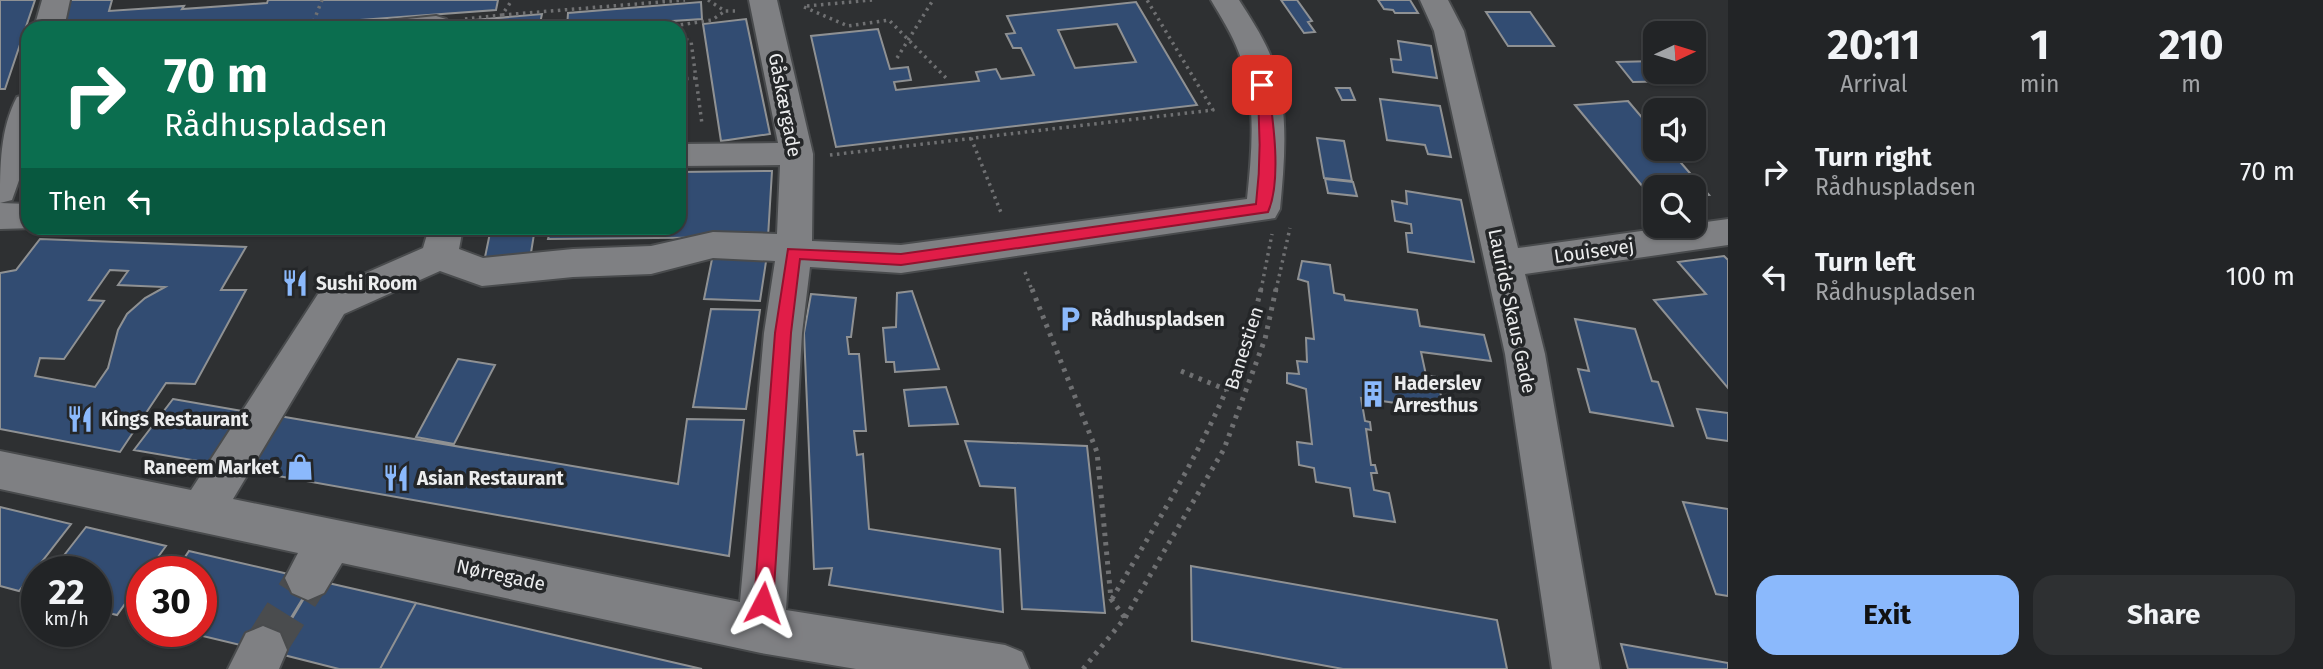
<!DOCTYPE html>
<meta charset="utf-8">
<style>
body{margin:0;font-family:"Fira Sans",sans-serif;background:#2e3032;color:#f1f3f6;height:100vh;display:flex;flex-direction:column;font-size:26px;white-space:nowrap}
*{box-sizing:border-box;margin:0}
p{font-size:23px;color:#a2a4a7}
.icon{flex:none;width:38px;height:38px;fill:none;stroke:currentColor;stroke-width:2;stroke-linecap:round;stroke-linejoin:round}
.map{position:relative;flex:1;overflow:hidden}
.panel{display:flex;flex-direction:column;background:#222426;width:595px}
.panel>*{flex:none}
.guide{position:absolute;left:21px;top:21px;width:665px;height:214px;border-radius:21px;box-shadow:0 2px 5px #0004,0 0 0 2px #3f4143;background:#0b6e4f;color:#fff;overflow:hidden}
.needle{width:46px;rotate:86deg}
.fabs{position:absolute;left:1643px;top:21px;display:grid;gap:14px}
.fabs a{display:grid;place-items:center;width:63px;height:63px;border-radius:14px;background:#222426;box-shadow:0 2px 5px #0004,0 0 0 2px #3f4143;font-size:35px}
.speed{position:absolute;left:21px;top:556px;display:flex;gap:14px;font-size:35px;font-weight:700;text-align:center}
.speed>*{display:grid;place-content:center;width:91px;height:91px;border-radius:50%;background:#222426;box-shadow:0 2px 5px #0004,0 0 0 2px #3f4143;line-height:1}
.speed small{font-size:18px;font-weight:400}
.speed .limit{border:10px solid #d22;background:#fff;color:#111}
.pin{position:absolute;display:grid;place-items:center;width:60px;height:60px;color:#fff;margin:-30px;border-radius:14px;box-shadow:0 4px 10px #0006}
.me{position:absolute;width:77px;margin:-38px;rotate:4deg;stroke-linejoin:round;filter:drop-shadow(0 0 5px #0008)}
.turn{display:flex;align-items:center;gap:24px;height:147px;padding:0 28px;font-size:32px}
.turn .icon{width:91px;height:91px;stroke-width:2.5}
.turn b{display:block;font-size:49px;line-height:60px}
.then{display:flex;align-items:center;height:66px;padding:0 28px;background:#0003;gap:14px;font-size:26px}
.eta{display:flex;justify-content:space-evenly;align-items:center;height:119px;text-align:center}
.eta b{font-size:42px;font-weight:700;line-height:49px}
.cta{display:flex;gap:14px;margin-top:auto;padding:14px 28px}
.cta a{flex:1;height:80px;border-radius:21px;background:#8bb9fc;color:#111;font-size:28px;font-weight:700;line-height:80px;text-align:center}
.cta a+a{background:#2e3032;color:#f1f3f6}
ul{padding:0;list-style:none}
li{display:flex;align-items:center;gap:21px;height:105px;padding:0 28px}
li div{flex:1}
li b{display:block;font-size:26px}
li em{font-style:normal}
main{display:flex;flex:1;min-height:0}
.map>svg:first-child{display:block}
.building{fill:#324c72;stroke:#8f9193;stroke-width:2;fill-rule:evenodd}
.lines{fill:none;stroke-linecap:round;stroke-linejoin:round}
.minor-tunnel{stroke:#4a4c4e;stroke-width:43;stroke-dasharray:43 21;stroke-linecap:butt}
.minor-casing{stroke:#494b4d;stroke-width:4}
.path-far1{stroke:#6f7072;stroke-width:3.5;stroke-dasharray:2.5 4.5;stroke-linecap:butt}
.path{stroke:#6f7072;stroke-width:5;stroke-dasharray:3.5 6;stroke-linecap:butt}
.minor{fill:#7f8083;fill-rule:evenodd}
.route{fill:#e11d48;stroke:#92132f;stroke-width:2}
.labels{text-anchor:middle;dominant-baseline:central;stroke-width:7;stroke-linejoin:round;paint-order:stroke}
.street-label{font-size:19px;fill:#ecedee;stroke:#242628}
.poi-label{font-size:19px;font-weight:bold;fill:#ecedee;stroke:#242628;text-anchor:start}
</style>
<main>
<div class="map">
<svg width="1728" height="669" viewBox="0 0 1728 669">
<rect width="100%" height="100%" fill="#2e3032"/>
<path class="building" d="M0 0H35L5 89H0Z
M68 0H112L109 11 184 6 182 9 267 3 268 0H498L496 10 249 28H59Z
M1281 0H1297L1312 21 1308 22 1315 32 1304 33Z
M1378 0H1410L1418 13H1395L1393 10 1384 9Z
M701 2 702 19 567 28 568 13Z
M1136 2 1197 105 836 147 811 36 878 29 890 69 908 67 911 80 894 82 896 90 979 81 976 72 996 69 1001 79 1034 75 1021 48H1013L1006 34 1015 33 1007 16ZM1117 24 1136 62 1075 68 1058 30Z
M1486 12H1530L1554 46H1508Z
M542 14 539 28H451L453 22Z
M746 19 770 134 721 141 703 24Z
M1398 41 1431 46 1437 78 1393 72 1391 59 1401 60Z
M1656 61V72H1675L1683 81 1633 82 1617 62Z
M1336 88H1350L1355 100H1342Z
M1380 99 1440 106 1451 157 1428 154 1425 145 1387 140Z
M1628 101 1656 134V149H1682L1688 155 1675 156 1709 195 1694 196V187H1656V198L1653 199 1575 105Z
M1317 138 1344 141 1352 181 1324 178Z
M772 171 768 237 548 239 551 228H679V172Z
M1325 179 1353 182 1357 196 1328 193Z
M1406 191 1461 200 1474 262 1408 252 1406 233H1412L1411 224 1395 221 1392 201 1407 204Z
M491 228H535L530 259 484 262Z
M40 239 246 247 221 290H246L195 384 166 383 120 452 0 429V273L16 270ZM110 270 128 271 118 285 165 287 145 298 127 314 118 330 108 368 95 387 35 376 40 358 64 359 104 301 89 300Z
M713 254 767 255 760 301 704 299Z
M1724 256 1728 260V388L1654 300 1706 294 1678 262Z
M1302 261 1330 265 1334 293 1344 295 1345 300 1417 310 1420 326 1484 335 1491 361 1421 352 1426 375 1437 377 1444 410 1361 398 1365 421 1370 422 1371 430 1366 429 1371 465H1375L1377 473H1371L1374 490 1389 493 1395 522 1354 516 1350 488 1316 482 1314 468 1299 465 1297 442 1312 444 1306 389 1287 383V373L1299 374 1297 361 1307 362 1306 338 1314 339 1308 282 1298 279Z
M912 291 939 369 895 372 894 362H886L883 328 896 327 897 293Z
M811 294 856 298 851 337H847L849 354H859L866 431H854L857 455 863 454 869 529 1000 549 1003 612 829 585 832 568 814 569 804 333Z
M711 309 760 310 746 409 693 407Z
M1575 319 1635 329 1652 381 1658 382 1673 426 1590 412 1578 369 1589 371Z
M458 359 495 365 454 444 416 437Z
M946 387 958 424 909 426 904 390Z
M173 399 248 412 221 465 134 450Z
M1697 409 1728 413V441L1707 438Z
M279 416 678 484 687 419 744 420 729 556 244 470Z
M965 441 1087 446 1105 613 1022 609 1015 488 980 486Z
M1683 502 1728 509V596L1716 594Z
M0 507 71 524 19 591 0 586Z
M86 527 166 546 147 572H142V580L117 615 96 610V572H51Z
M189 551 314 580 270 652 186 632H201V572H175Z
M1191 566 1497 620 1507 669H1343L1192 641Z
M315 580 416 603 380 669H339L272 652Z
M416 603 550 634 702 669H380Z
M1621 644 1728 663V669H1628Z"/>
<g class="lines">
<path class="minor-tunnel" d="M263 650 308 578"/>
<defs>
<path id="minor" d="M42 0H70L64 28H34Z
M749 0H777L813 154 812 241 901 245 1247 199C1252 151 1257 99 1239 53 1232 34 1221 17 1211 0H1239C1250 17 1261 34 1269 52 1290 101 1285 157 1280 209L1275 218 901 273 810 267 802 333 786 610 1005 645 1022 652 1029 669H856L761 653 342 563 324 593 308 600 292 593 285 578 298 553 0 489V451L191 490 318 294 423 248 429 228H463L459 249 483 258 573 249 651 246 713 232 777 234 780 165 679 166V144L778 143ZM713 258 775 261 764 333 740 602 233 499 344 314 440 271 482 286 573 277 651 274Z
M1420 0H1448L1464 31 1518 248 1728 219V245L1525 274 1545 354 1600 669H1552L1505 354 1434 31Z
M436 16 446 19 451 25 448 28H373L378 22Z
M28 94V155L12 200 0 203C0 166 0 129 17 97Z
M0 203 28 204V228H35L0 229Z
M263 626 280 633 287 650 279 669H228L246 633Z"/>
</defs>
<use href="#minor" class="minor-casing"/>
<path class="path-far1" d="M708 0 725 11H735
M807 6 872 0
M804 7 848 26 889 20 949 81
M502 15 685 0
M465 19 502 15 512 0
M311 28 322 0
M651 28 660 27
M660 28 712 20 725 11
M679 38 691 41 702 124
M897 58 933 0
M679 79 695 78
M971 138 1002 215
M830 155 1213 110 1147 0
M1025 272 1032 290
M1261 290 1272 234
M1276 290 1290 228"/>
<path class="path" d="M1032 289 1097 452 1111 599 1125 618
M1181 371 1227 390
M1112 599C1170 500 1234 401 1261 289
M1083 669 1125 618 1224 449 1265 339 1276 289"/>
<use href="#minor" class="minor"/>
</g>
<path class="route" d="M1262 81 1268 85C1273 119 1282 180 1268 212L901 265 800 259 791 333 773 603 770 609 763 612 757 609 754 603 775 333 788 249 901 254 1256 204C1261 163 1261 126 1256 85Z"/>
<defs>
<symbol id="restaurant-bare" viewBox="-9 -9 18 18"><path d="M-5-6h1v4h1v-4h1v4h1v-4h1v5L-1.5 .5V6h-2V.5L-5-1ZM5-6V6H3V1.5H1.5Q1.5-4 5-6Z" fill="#8bb9fc" stroke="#242628" stroke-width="2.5" paint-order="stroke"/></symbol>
<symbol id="parking-bare" viewBox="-9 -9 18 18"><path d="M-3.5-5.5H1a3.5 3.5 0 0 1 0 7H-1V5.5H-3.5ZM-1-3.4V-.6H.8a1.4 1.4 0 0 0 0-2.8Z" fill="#8bb9fc" stroke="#242628" stroke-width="2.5" paint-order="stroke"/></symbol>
<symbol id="building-bare" viewBox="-9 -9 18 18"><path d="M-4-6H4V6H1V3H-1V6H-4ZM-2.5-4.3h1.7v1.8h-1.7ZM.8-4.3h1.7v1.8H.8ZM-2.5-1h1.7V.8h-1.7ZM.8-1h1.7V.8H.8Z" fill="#8bb9fc" stroke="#242628" stroke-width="2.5" paint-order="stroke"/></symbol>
<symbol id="shop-bare" viewBox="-9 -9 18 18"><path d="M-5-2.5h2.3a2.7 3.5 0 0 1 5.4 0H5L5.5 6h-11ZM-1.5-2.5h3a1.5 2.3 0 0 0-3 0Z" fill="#8bb9fc" stroke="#242628" stroke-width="2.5" paint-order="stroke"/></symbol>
</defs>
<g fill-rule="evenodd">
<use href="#restaurant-bare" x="276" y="264" width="38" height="38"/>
<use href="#parking-bare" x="1051" y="300" width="38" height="38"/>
<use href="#building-bare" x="1354" y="375" width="38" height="38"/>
<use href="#restaurant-bare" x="61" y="400" width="38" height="38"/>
<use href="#shop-bare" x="281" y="448" width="38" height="38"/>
<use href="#restaurant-bare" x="377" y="459" width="38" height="38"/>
</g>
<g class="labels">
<g class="street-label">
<text transform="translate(785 105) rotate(79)">Gåskærgade</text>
<text transform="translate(1594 251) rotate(-8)">Louisevej</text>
<text transform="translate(1512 311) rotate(78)">Laurids Skaus Gade</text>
<text transform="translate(1244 348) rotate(-72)">Banestien</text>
<text transform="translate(501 575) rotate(12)">Nørregade</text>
</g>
<g class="poi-label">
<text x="316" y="283">Sushi Room</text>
<text x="1091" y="319">Rådhuspladsen</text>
<text x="1394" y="383">Haderslev<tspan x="1394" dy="22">Arresthus</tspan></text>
<text x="101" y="419">Kings Restaurant</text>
<text x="279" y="467" text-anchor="end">Raneem Market</text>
<text x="417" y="478">Asian Restaurant</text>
</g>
</g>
</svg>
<div class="fabs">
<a><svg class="needle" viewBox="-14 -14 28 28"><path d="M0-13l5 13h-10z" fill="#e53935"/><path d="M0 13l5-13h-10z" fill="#a2a4a7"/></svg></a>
<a><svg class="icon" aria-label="sound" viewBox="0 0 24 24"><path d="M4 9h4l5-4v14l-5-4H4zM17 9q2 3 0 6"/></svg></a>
<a><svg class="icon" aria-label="search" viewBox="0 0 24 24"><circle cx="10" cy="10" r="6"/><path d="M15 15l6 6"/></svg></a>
</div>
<div class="speed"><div>22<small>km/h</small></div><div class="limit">30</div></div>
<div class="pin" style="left:1262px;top:85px;background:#d93025"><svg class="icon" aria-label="arrive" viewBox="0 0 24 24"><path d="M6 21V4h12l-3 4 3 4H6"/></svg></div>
<svg class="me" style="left:763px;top:603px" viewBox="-20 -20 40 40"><path d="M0-17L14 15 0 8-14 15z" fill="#e11d48" stroke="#fff" stroke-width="4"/></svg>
<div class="guide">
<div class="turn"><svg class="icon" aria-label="right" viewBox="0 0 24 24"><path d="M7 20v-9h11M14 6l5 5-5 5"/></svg><div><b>70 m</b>Rådhuspladsen</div></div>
<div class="then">Then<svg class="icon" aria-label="left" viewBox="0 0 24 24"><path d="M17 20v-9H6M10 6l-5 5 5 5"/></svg></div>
</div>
</div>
<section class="panel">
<div class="eta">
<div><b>20:11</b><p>Arrival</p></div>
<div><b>1</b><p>min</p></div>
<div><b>210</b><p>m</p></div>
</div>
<ul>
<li><svg class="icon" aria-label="right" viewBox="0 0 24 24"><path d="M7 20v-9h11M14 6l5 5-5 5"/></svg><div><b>Turn right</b><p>Rådhuspladsen</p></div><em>70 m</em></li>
<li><svg class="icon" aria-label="left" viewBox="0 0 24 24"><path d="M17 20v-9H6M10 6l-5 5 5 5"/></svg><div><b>Turn left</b><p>Rådhuspladsen</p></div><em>100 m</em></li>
</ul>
<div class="cta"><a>Exit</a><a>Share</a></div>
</section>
</main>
